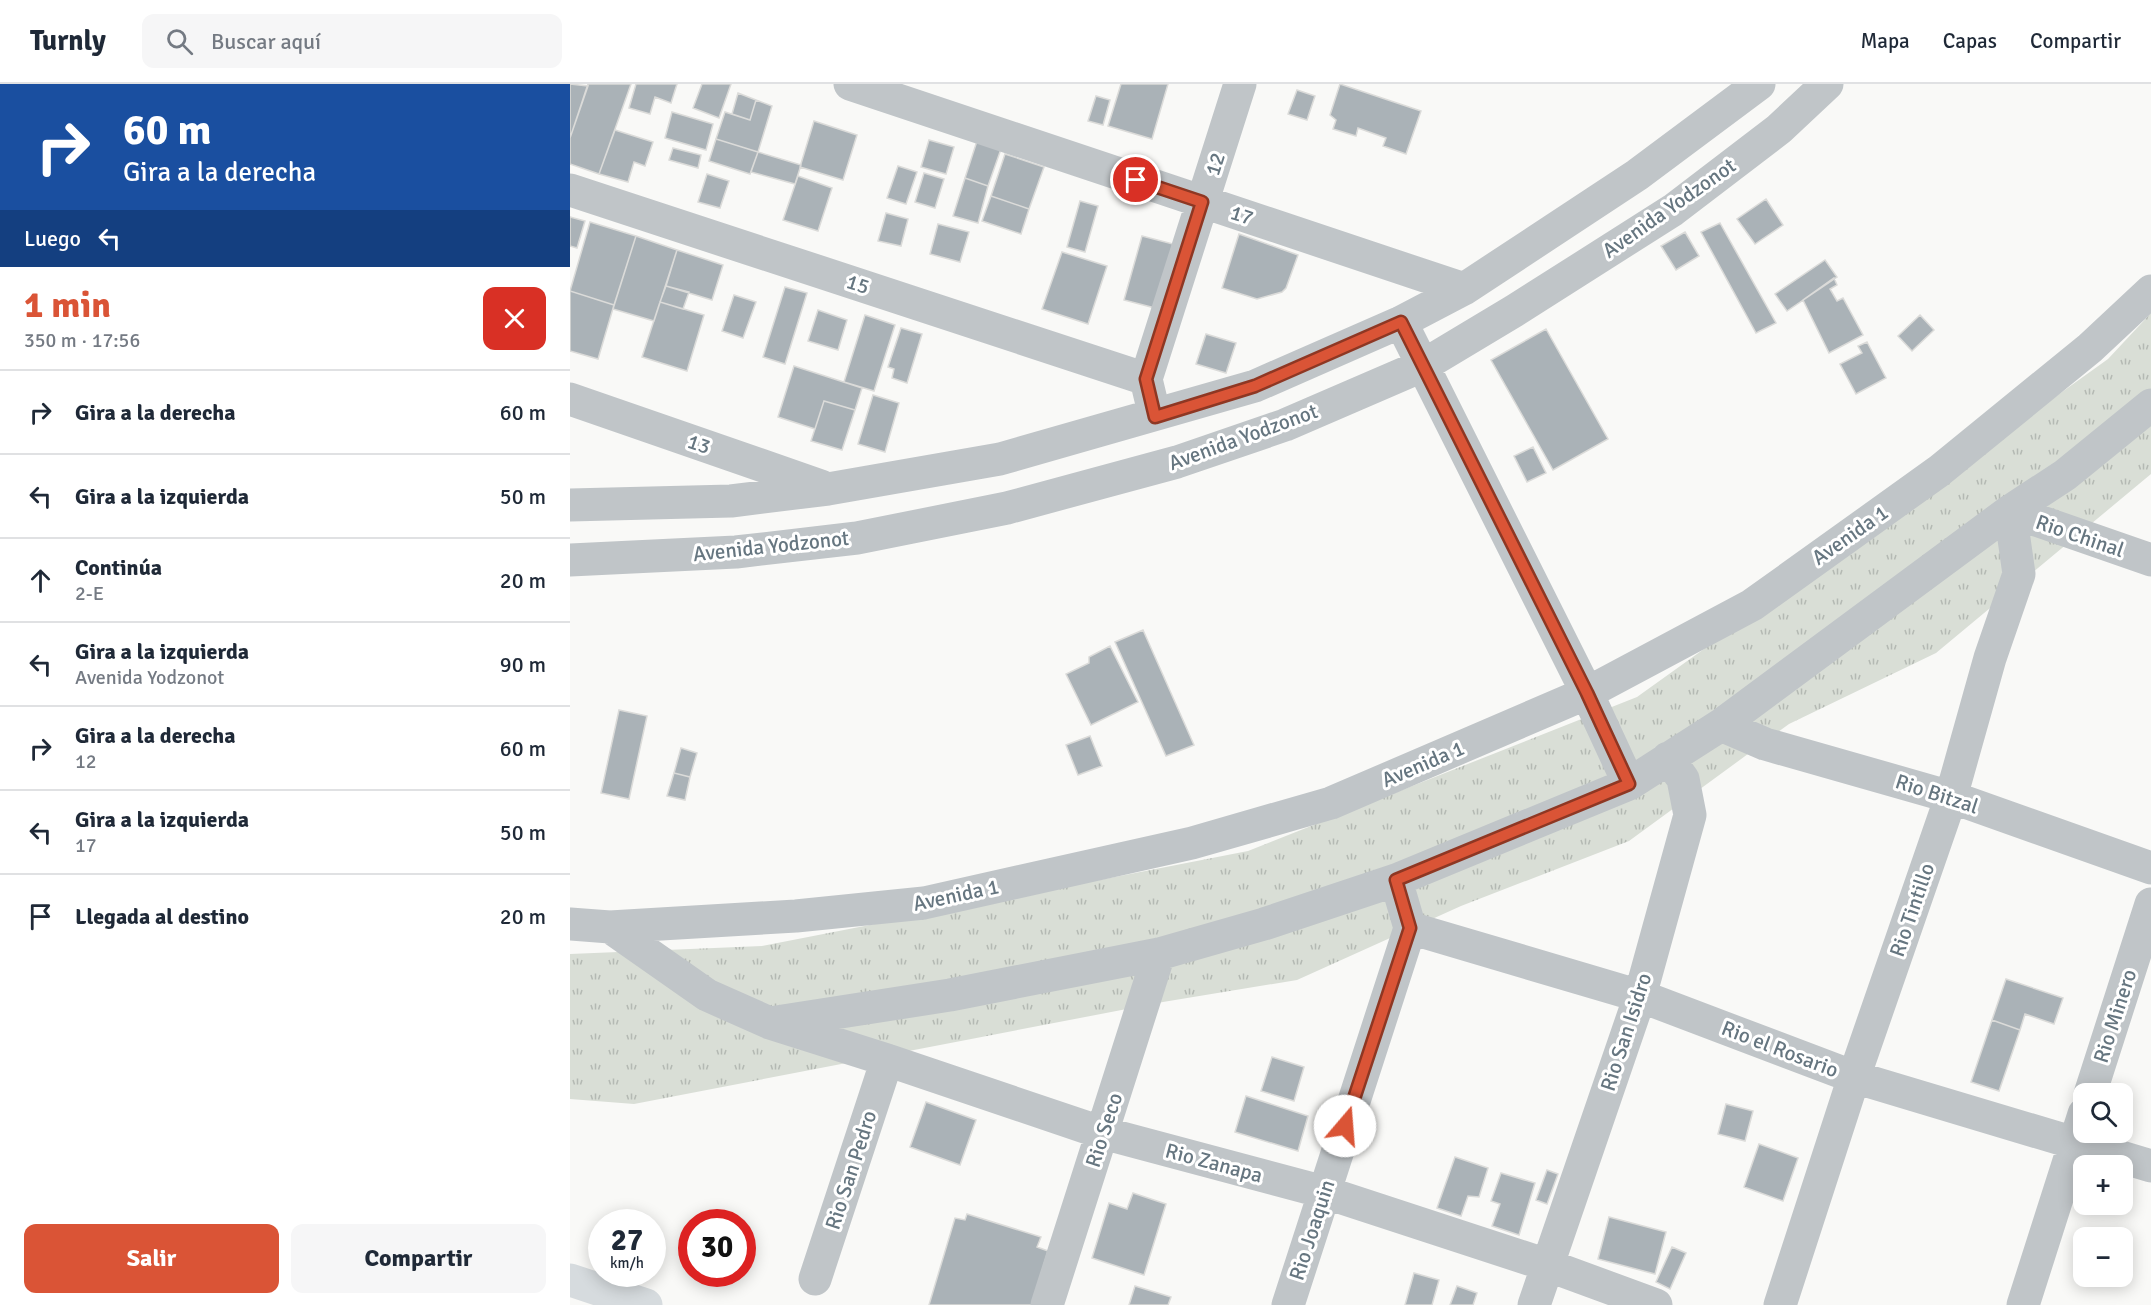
<!DOCTYPE html>
<html lang="es">
<meta charset="utf-8">
<style>
body{margin:0;font-family:Signika,sans-serif;background:#f6f6f7;color:#1f2937;height:100vh;display:flex;flex-direction:column;font-size:22px;white-space:nowrap}
*{box-sizing:border-box;margin:0}
p{font-size:20px;color:#747a83}
.icon{flex:none;width:33px;height:33px;fill:none;stroke:currentColor;stroke-width:2;stroke-linecap:round;stroke-linejoin:round}
.map{position:relative;flex:1;overflow:hidden}
.drawer{display:flex;flex-direction:column;background:#fff;width:570px}
.drawer>*{flex:none}
.hud{background:#1a4fa0;color:#fff;overflow:hidden}
.tools{position:absolute;left:1503px;top:999px;display:grid;gap:12px}
.tools a{display:grid;place-items:center;width:60px;height:60px;border-radius:12px;background:#fff;box-shadow:0 3px 15px #0003;font-size:30px}
.speed{position:absolute;left:18px;top:1125px;display:flex;gap:12px;font-size:30px;font-weight:700;text-align:center}
.speed>*{display:grid;place-content:center;width:78px;height:78px;border-radius:50%;background:#fff;box-shadow:0 3px 15px #0003;line-height:1}
.speed small{font-size:15px;font-weight:400}
.speed .limit{border:9px solid #d22;background:#fff;color:#111}
.pin{position:absolute;display:grid;place-items:center;width:51px;height:51px;color:#fff;margin:-26px;border:3px solid #fff;border-radius:50%;box-shadow:0 2px 6px #0007}
.me{position:absolute;width:66px;margin:-33px;rotate:18deg;stroke-linejoin:round;filter:drop-shadow(0 0 4px #0008)}
.turn{display:flex;align-items:center;gap:21px;height:126px;padding:0 24px;font-size:27px}
.turn .icon{width:78px;height:78px;stroke-width:2.5}
.turn b{display:block;font-size:42px;line-height:51px}
.then{display:flex;align-items:center;height:57px;padding:0 24px;background:#0003;gap:12px;font-size:22px}
.round{display:grid;place-items:center;flex:none;width:63px;height:63px;border-radius:12px;background:#f6f6f7}
.overview{display:flex;align-items:center;justify-content:space-between;height:102px;padding:0 24px}
h1{font-size:36px;font-weight:700;line-height:45px;color:#da5436}
.primary-button{display:flex;gap:12px;margin-top:auto;padding:12px 24px}
.primary-button a{flex:1;height:69px;border-radius:12px;background:#da5436;color:#fff;font-size:24px;font-weight:700;line-height:69px;text-align:center}
.primary-button a+a{background:#f6f6f7;color:#1f2937}
ul{padding:0;list-style:none}
li{display:flex;align-items:center;gap:18px;height:84px;padding:0 24px;border-top:2px solid #e0e1e3}
li div{flex:1}
li b{display:block;font-size:22px}
li em{font-style:normal}
header{display:flex;align-items:center;gap:36px;box-sizing:border-box;height:84px;padding:0 30px;background:#fff;border-bottom:2px solid #e0e1e3}
header strong{font-size:28px}
nav{display:flex;gap:33px;margin-inline-start:auto;font-size:21px}
.search{width:420px;height:54px;background:#f6f6f7;display:flex;align-items:center;gap:15px;box-sizing:border-box;padding:0 21px;border-radius:12px;color:#747a83;font-size:22px}
main{display:flex;flex:1;min-height:0}
.map>svg:first-child{display:block}
.park{fill:url(#park-tufts)}
.building{fill:#aab2b7;stroke:#dbdbd9;stroke-width:1.5}
.lines{fill:none;stroke-linecap:round;stroke-linejoin:round}
.street{stroke:#c0c5c8;stroke-width:33}
.secondary{stroke:#d6dbde;stroke-width:33}
.route-casing{stroke:#8e3723;stroke-width:15}
.route{stroke:#da5436;stroke-width:10}
.labels{text-anchor:middle;dominant-baseline:central;stroke-width:6;stroke-linejoin:round;paint-order:stroke}
.street-label{font-size:21px;fill:#667680;stroke:#fff}
</style>
<header>
<strong>Turnly</strong>
<div class="search"><svg class="icon" aria-label="search" viewBox="0 0 24 24"><circle cx="10" cy="10" r="6"/><path d="M15 15l6 6"/></svg>Buscar aquí</div>
<nav><a>Mapa</a><a>Capas</a><a>Compartir</a></nav>
</header>
<main>
<section class="drawer">
<div class="hud">
<div class="turn"><svg class="icon" aria-label="right" viewBox="0 0 24 24"><path d="M7 20v-9h11M14 6l5 5-5 5"/></svg><div><b>60 m</b>Gira a la derecha</div></div>
<div class="then">Luego<svg class="icon" aria-label="left" viewBox="0 0 24 24"><path d="M17 20v-9H6M10 6l-5 5 5 5"/></svg></div>
</div>
<div class="overview"><div><h1>1 min</h1><p>350 m · 17:56</p></div><a class="round" style="background:#d93025;color:#fff"><svg class="icon" aria-label="close" viewBox="0 0 24 24"><path d="M6 6l12 12M18 6L6 18"/></svg></a></div>
<ul>
<li><svg class="icon" aria-label="right" viewBox="0 0 24 24"><path d="M7 20v-9h11M14 6l5 5-5 5"/></svg><div><b>Gira a la derecha</b></div><em>60 m</em></li>
<li><svg class="icon" aria-label="left" viewBox="0 0 24 24"><path d="M17 20v-9H6M10 6l-5 5 5 5"/></svg><div><b>Gira a la izquierda</b></div><em>50 m</em></li>
<li><svg class="icon" aria-label="ahead" viewBox="0 0 24 24"><path d="M12 20V5M6 11l6-6 6 6"/></svg><div><b>Continúa</b><p>2-E</p></div><em>20 m</em></li>
<li><svg class="icon" aria-label="left" viewBox="0 0 24 24"><path d="M17 20v-9H6M10 6l-5 5 5 5"/></svg><div><b>Gira a la izquierda</b><p>Avenida Yodzonot</p></div><em>90 m</em></li>
<li><svg class="icon" aria-label="right" viewBox="0 0 24 24"><path d="M7 20v-9h11M14 6l5 5-5 5"/></svg><div><b>Gira a la derecha</b><p>12</p></div><em>60 m</em></li>
<li><svg class="icon" aria-label="left" viewBox="0 0 24 24"><path d="M17 20v-9H6M10 6l-5 5 5 5"/></svg><div><b>Gira a la izquierda</b><p>17</p></div><em>50 m</em></li>
<li><svg class="icon" aria-label="arrive" viewBox="0 0 24 24"><path d="M6 21V4h12l-3 4 3 4H6"/></svg><div><b>Llegada al destino</b></div><em>20 m</em></li>
</ul>
<div class="primary-button"><a>Salir</a><a>Compartir</a></div>
</section>
<div class="map">
<svg width="1581" height="1221" viewBox="0 0 1581 1221">
<defs>
<pattern id="park-tufts" width="24" height="20" patternUnits="userSpaceOnUse" patternTransform="scale(1.5)"><rect width="24" height="20" fill="#d9ded6"/><path d="M3 7l-1-3M5 7V3M7 7l1-3M15 17l-1-3M17 17v-4M19 17l1-3" fill="none" stroke="#b4b9b3"/></pattern>
</defs>
<rect width="100%" height="100%" fill="#f9f9f7"/>
<path class="park" d="M1581 229V390L1366 569 1219 640 1059 757 891 822 727 896 593 918 64 1020 0 1015V870L192 862 678 767 1067 613 1538 275Z"/>
<path class="building" d="M0 0 18 2 0 54Z
M18 0H61L29 90 0 80V54Z
M66 0H107L101 19 85 13 80 30 59 24Z
M132 0H161L149 34 123 24Z
M551 0H598L582 55 538 42Z
M770 0 851 27 836 70 813 62 816 54 788 44 786 52 763 45 766 36 760 31Z
M727 6 745 12 737 36 718 30Z
M168 9 186 16 180 36 162 30Z
M526 12 540 16 533 41 518 37Z
M186 16 202 22 188 68 146 55 155 28 180 36Z
M102 28 143 40 136 66 95 54Z
M244 37 287 51 273 96 230 83Z
M45 46 83 58 75 82 64 78 58 98 29 90Z
M146 55 188 68 180 90 139 77Z
M359 56 384 63 376 90 351 83Z
M407 57 431 65 418 102 395 94Z
M103 64 131 71 128 84 99 76Z
M188 68 231 81 225 100 181 88Z
M435 70 474 83 459 125 421 112Z
M328 82 347 88 336 120 317 114Z
M354 89 374 95 365 124 345 118Z
M137 90 159 97 150 124 128 118Z
M228 92 262 104 248 147 213 136Z
M395 94 418 102 408 139 383 132Z
M421 112 459 125 451 150 412 137Z
M1196 115 1213 141 1185 160 1167 135Z
M510 117 528 122 515 168 497 163Z
M316 129 338 135 331 162 308 157Z
M0 133 15 137 7 164 0 162Z
M20 138 66 152 44 221 0 207Z
M1150 139 1206 239 1186 249 1131 148Z
M368 140 399 148 390 178 360 170Z
M1115 148 1129 172 1106 186 1091 162Z
M669 150 728 171 716 204 712 208 687 215 652 204Z
M66 152 107 166 84 237 43 225Z
M572 152 603 160 585 224 554 216Z
M107 166 153 181 142 216 96 202Z
M492 168 537 182 518 240 472 225Z
M1255 176 1267 193 1217 227 1205 210Z
M1264 194 1267 201 1260 205 1267 217 1273 214 1293 251 1259 269 1233 216Z
M96 202 119 208 113 225 90 218Z
M215 203 237 209 215 280 193 273Z
M0 207 44 221 28 275 0 267Z
M164 211 186 218 173 254 152 247Z
M90 218 134 231 117 287 72 273Z
M248 226 277 236 268 266 238 257Z
M295 231 325 241 304 307 274 298Z
M1350 231 1364 246 1342 267 1328 252Z
M331 244 352 250 337 299 322 294 324 285 318 283Z
M976 245 1038 355 983 386 921 276Z
M636 250 666 259 656 289 626 280Z
M1297 258 1316 294 1286 310 1270 280 1292 269 1288 262Z
M224 282 292 304 285 326 254 317 245 345 208 333Z
M303 311 329 319 315 368 288 360Z
M254 317 285 326 272 366 241 357Z
M963 363 976 389 957 398 944 372Z
M573 546 624 661 596 672 545 558Z
M540 562 568 618 521 641 496 590 519 579V573Z
M49 626 77 632 59 715 31 709Z
M520 652 532 682 508 691 496 661Z
M111 664 127 669 120 693 104 689Z
M104 689 120 693 115 716 97 712Z
M1436 895 1493 914 1484 940 1455 930 1450 946 1422 936Z
M1422 936 1450 946 1429 1007 1401 998Z
M702 973 734 983 724 1017 691 1007Z
M676 1012 738 1032 728 1067 665 1048Z
M356 1018 406 1036 390 1081 340 1063Z
M1156 1020 1183 1027 1175 1057 1148 1050Z
M1189 1060 1228 1074 1213 1117 1174 1103Z
M885 1073 918 1084 909 1113 898 1112 891 1132 867 1124Z
M977 1086 988 1090 977 1120 966 1116Z
M931 1089 965 1099 949 1151 922 1142 930 1120 921 1117Z
M563 1109 596 1120 574 1191 522 1174 539 1119 557 1125Z
M397 1130 471 1153 467 1163 478 1167 462 1221H359L385 1134 395 1136Z
M1039 1133 1096 1148 1085 1190 1028 1175Z
M1102 1163 1116 1169 1100 1205 1086 1198Z
M844 1189 869 1196 862 1221H835Z
M565 1202 601 1213 598 1221H559Z
M887 1202 907 1209 903 1221H880Z"/>
<g class="lines">
<path class="street" d="M280 0 894 205
M0 106 576 295
M831 238 1017 609 1059 700
M0 315 251 402
M581 316 576 295 670 0
M0 421 161 417 258 405 430 375 685 302 831 238 894 205 1067 91 1189 0
M0 476 166 468 287 454 437 424 607 378 715 341 854 281 944 227 1103 126 1209 45 1257 0
M1151 641 1195 660 1381 713 1581 784
M0 840 40 843 226 832 354 819 622 759 761 719 1017 609 1182 521 1369 387 1520 264 1581 207
M40 843 137 911 200 939 317 976 533 1049 754 1108 977 1181 1086 1221
M840 844 1070 912 1284 993 1581 1082
M200 939 380 911 589 870 694 840 826 796 1059 700 1151 641 1440 427 1495 391 1581 321
M1520 1010 1581 820
M245 1195 317 976
M477 1221 589 870
M718 1221 840 844 826 796
M964 1221 1070 912 1120 731 1113 695 1098 674
M1210 1221 1284 993 1381 713 1420 574 1449 490 1440 427 1581 476
M1453 1221 1514 1030"/>
<path class="secondary" d="M0 1196 76 1221"/>
</g>
<g class="lines">
<defs>
<path id="route" d="M566 96 632 118 576 295 585 333 685 302 831 238 1017 609 1059 700 826 796 840 844 775 1042"/>
</defs>
<use href="#route" class="route-casing"/>
<use href="#route" class="route"/>
</g>
<g class="labels">
<g class="street-label">
<text transform="translate(645 80) rotate(-72)">12</text>
<text transform="translate(1099 124) rotate(-35)">Avenida Yodzonot</text>
<text transform="translate(672 131) rotate(18)">17</text>
<text transform="translate(288 200) rotate(18)">15</text>
<text transform="translate(673 353) rotate(-20)">Avenida Yodzonot</text>
<text transform="translate(129 360) rotate(19)">13</text>
<text transform="translate(1280 451) rotate(-35)">Avenida 1</text>
<text transform="translate(1510 452) rotate(19)">Rio Chinal</text>
<text transform="translate(201 462) rotate(-6)">Avenida Yodzonot</text>
<text transform="translate(853 680) rotate(-23)">Avenida 1</text>
<text transform="translate(1367 710) rotate(18)">Rio Bitzal</text>
<text transform="translate(386 811) rotate(-12)">Avenida 1</text>
<text transform="translate(1342 826) rotate(-71)">Rio Tintillo</text>
<text transform="translate(1545 932) rotate(-72)">Rio Minero</text>
<text transform="translate(1056 948) rotate(-72)">Rio San Isidro</text>
<text transform="translate(1210 965) rotate(21)">Rio el Rosario</text>
<text transform="translate(534 1046) rotate(-72)">Rio Seco</text>
<text transform="translate(644 1079) rotate(15)">Rio Zanapa</text>
<text transform="translate(281 1086) rotate(-72)">Rio San Pedro</text>
<text transform="translate(742 1146) rotate(-72)">Rio Joaquin</text>
</g>
</g>
</svg>
<div class="tools">
<a><svg class="icon" aria-label="search" viewBox="0 0 24 24"><circle cx="10" cy="10" r="6"/><path d="M15 15l6 6"/></svg></a>
<a>+</a>
<a>−</a>
</div>
<div class="speed"><div>27<small>km/h</small></div><div class="limit">30</div></div>
<div class="pin" style="left:566px;top:96px;background:#d93025"><svg class="icon" aria-label="arrive" viewBox="0 0 24 24"><path d="M6 21V4h12l-3 4 3 4H6"/></svg></div>
<svg class="me" style="left:775px;top:1042px" viewBox="-20 -20 40 40"><circle r="19" fill="#fff"/><path d="M0-13L10 11 0 6-10 11z" fill="#da5436"/></svg>
</div>
</main>
